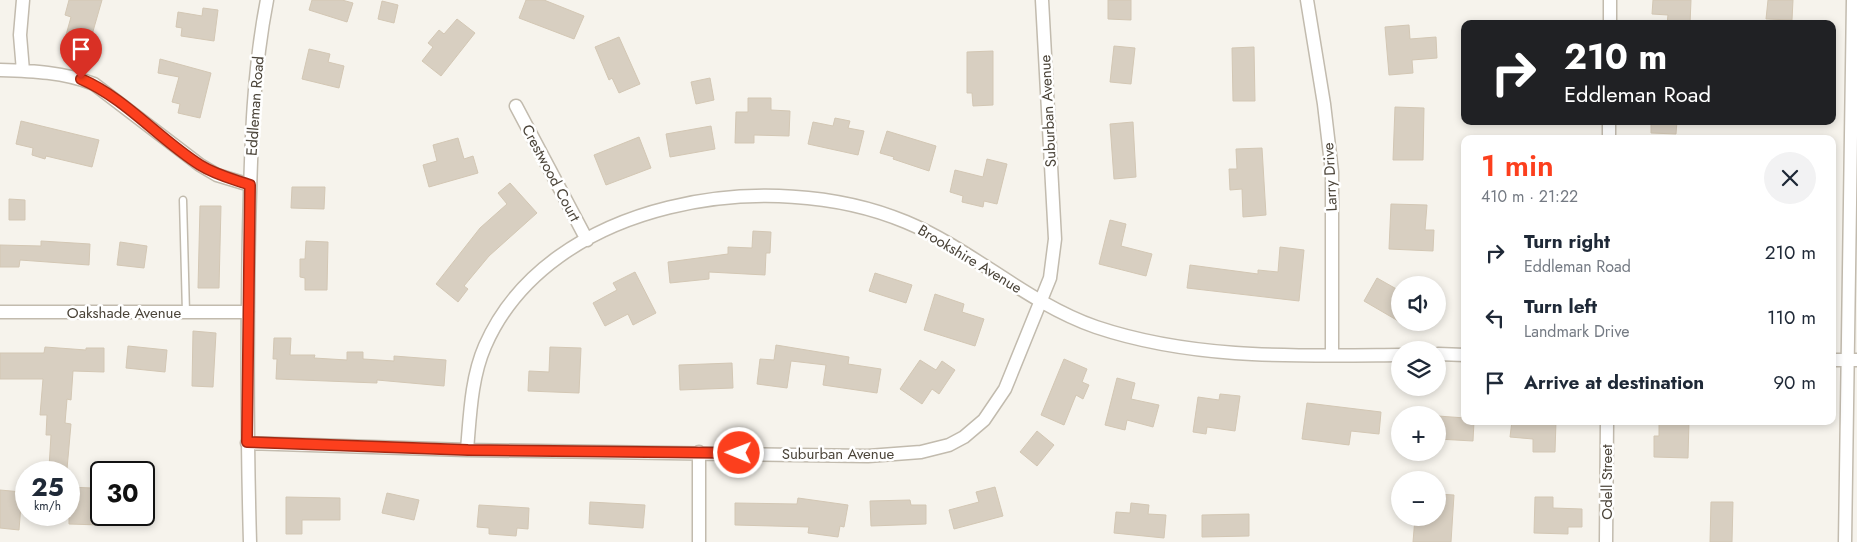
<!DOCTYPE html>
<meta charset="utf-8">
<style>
body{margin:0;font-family:Jost,sans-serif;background:#f2f2f3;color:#1f2937;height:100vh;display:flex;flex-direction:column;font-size:19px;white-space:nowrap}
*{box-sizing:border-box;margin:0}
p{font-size:16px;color:#747a83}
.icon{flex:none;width:28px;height:28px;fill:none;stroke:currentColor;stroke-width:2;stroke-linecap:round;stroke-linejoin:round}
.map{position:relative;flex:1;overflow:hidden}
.side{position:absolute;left:1461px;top:135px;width:375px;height:290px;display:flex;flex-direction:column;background:#fff;border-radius:10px;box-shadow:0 2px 8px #0003}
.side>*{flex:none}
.banner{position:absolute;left:1461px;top:20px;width:375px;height:105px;border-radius:10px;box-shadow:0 2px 8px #0003;background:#202124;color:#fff;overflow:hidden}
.fabs{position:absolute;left:1391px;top:276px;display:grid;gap:10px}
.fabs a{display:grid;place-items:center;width:55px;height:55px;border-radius:50%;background:#fff;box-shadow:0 2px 8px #0003;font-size:25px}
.speed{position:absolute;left:15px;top:461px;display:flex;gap:10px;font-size:25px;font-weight:700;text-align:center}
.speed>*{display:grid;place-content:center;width:65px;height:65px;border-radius:50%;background:#fff;box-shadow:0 2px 8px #0003;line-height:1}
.speed small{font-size:12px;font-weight:400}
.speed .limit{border:2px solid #111;border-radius:8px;background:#fff;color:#111}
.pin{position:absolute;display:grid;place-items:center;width:42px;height:42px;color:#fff;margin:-51px -21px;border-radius:50% 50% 50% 0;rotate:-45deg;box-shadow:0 0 5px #0007}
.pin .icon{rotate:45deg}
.me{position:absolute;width:55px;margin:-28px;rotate:271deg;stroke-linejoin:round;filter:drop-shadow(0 0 4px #0008)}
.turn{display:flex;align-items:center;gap:18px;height:105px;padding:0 20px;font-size:22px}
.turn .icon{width:65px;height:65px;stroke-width:2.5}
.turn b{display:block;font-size:35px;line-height:42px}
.round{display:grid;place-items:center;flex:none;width:52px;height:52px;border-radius:26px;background:#f2f2f3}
.headline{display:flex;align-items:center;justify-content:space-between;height:85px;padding:0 20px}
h1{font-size:30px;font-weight:600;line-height:38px;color:#fc3f1d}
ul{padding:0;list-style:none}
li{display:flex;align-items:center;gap:15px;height:65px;padding:0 20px}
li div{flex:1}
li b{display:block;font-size:19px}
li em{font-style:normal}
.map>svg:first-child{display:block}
.building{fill:#d8cfc1;stroke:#d3c7b4}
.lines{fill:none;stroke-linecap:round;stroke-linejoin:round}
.lane-casing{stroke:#c2bbae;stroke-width:9}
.street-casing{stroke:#c2bbae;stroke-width:15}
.lane{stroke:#fff;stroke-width:6}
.street{stroke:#fff;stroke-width:12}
.route-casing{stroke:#a42913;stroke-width:12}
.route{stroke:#fc3f1d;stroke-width:9}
.labels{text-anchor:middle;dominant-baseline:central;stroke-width:5;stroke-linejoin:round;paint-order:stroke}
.street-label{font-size:15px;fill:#4b4439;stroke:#fff}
</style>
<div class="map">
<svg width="1857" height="542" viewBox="0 0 1857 542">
<rect width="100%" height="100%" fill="#f6f3ec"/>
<path class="building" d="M69 0H102L87 52 63 46 71 17 65 15Z
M312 0H342L353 3 347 22 309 10Z
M526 0H544L584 16 574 39 519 18Z
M1108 0H1131V20L1108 19Z
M1653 0H1691L1690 24H1667L1668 15 1652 14Z
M1768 0H1793L1792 20 1766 19Z
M382 1 398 5 394 23 378 19Z
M203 8 218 10 214 41 181 36 182 28 176 27 178 12 202 16Z
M457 19 475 33 441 76 422 61 433 47 428 43 439 30 444 34Z
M1409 25 1410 39 1436 37 1437 58 1412 60 1413 73 1389 75 1385 27Z
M619 37 640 84 619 93 612 78 609 80 595 47Z
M1114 46 1135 48 1131 84 1110 82Z
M1254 47 1255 101H1233L1232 48Z
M309 49 330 54 328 62 344 66 339 88 302 79Z
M993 51V105L973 106 972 93H967V52Z
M160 59 211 73 200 118 178 113 180 104 172 102 179 77 158 73Z
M710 78 714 100 696 104 691 82Z
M748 98H771V110L790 111 789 136 754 135V143H735L736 112H748Z
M1395 107 1424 108 1423 160H1393Z
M835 118 850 121 848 128 864 131 858 155 808 144 813 122 833 126Z
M21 121 99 140 92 167 46 156 45 159 32 155 33 148 16 144Z
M1651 121H1677L1676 134 1651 133Z
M1133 122 1136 177 1114 179 1110 124Z
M711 126 715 149 670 157 666 134Z
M887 131 936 146 929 171 893 159 894 157 880 153Z
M639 137 651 168 606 185 594 155Z
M458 138 464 159 473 156 478 173 429 187 423 165 437 161 433 145Z
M1262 148 1266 215 1243 217 1242 189 1230 190 1229 169H1237L1236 149Z
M987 159 1007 164 997 204 984 201 983 207 962 202 963 196 950 192 955 170 983 177Z
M510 183 537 213 489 256 464 286 468 289 458 302 436 284 480 228 507 204 498 193Z
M292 187H325L324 209 291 208Z
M9 199 25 200V220H9Z
M1391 204 1427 205 1425 230H1434L1433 251 1389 249Z
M200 206H221L219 288H198Z
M1110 220 1126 224 1121 246 1152 254 1146 276 1099 264Z
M753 231 771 232 770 253H766L765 275 709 272V279L670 283 668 262 728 254V247L752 248Z
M41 241 90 244 89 265 20 260 19 267H0V245L41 246Z
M306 241 328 242 327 290H305V278L300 277V259H305Z
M120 242 147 246 144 268 117 265Z
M1280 247 1304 250 1299 301 1187 288 1190 265 1258 274V270L1278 272Z
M635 272 656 313 633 325 628 314 605 326 593 303 617 290 613 283Z
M875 273 912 285 906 303 869 291Z
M1377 278 1400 291V322L1364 301Z
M935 294 964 304 962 312 984 319 975 346 924 330Z
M193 331 216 333 213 387 192 386Z
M274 338H291L290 355H315L314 358 347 360V352H363V359L394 361V356L446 360 444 386 377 380V383L276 379 277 359H273Z
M776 345 849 357 848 364 881 369 877 393 823 385 826 365 791 361 787 388 757 384 760 359 774 360Z
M128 346 167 350 165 372 126 368Z
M45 347 86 350V348H104V372L73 371 71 400 67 399 65 423 71 424 67 469 49 468 51 435H46L47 415H40L43 379H0V353H44Z
M550 347 581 348 579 393 528 391 529 371 549 372Z
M1064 359 1087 369 1082 382 1089 385 1083 399 1076 395 1064 425 1041 415Z
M920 360 936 370 942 361 955 370 939 394 932 389 922 404 900 389Z
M732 363 733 388 680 390 679 365Z
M1117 378 1135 383 1131 399 1159 405 1153 427 1127 420 1125 430 1105 425Z
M1220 394 1240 396 1235 431 1207 427 1206 434 1193 432 1198 397 1219 400Z
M1307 403 1381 412 1379 434 1351 431 1349 445 1302 439Z
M1438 416 1465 418V421H1474L1473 441 1438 439Z
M1512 421H1556L1555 452H1533V439L1510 437Z
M1659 421H1689L1688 458 1654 457V436H1659Z
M1037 431 1054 445 1037 466 1020 452Z
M69 487 92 488 91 511 101 512 100 525 69 524Z
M995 487 1003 516 954 529 949 510 979 502 976 492Z
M0 490 22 492 19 530 0 528Z
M387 493 419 500 414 520 382 513Z
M1438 494 1454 495 1451 542H1413L1415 518H1438Z
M286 497 340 498V520H302V534H286Z
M1535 497H1553V508L1582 509V527H1568V534L1534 533Z
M798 498 848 505 844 527 840 526 838 537 808 533 809 527 735 525V503L797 504Z
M910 500 911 505H926V524L871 526 870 501Z
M590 502 645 505 643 528 589 524Z
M1711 502H1733L1732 542H1710Z
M1131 503 1149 505 1148 514 1166 515 1164 538 1114 533 1116 512 1130 513Z
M479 505 529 508 528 529 517 528 516 536 489 534V528L477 527Z
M1249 514V536L1202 537V515Z"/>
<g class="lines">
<defs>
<path id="lane" d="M183 200 186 313"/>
<path id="street" d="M1307 0 1324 104 1332 172V355
M1610 24V0
M0 70C32 71 64 72 94 84L200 165 217 175 250 185
M23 71 20 35 23 0
M516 106 587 240
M1609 139V121
M0 312H248
M1438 354 1465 355
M1832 360H1857
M247 443 467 450 868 456 921 452 949 445 964 437 984 420 1005 389 1050 278 1055 239 1042 0
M467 450C470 416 471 378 485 346 549 199 771 165 906 222 973 250 1027 303 1096 327 1194 360 1298 356 1400 355
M250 542C247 438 247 335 249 231 251 154 252 76 267 0
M699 542V452
M1606 542 1607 421
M1845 542 1853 0"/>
</defs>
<use href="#lane" class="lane-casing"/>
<use href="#street" class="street-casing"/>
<use href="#lane" class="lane"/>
<use href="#street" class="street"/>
</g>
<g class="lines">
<defs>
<path id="route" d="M81 79C125 98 159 139 200 165 216 175 233 179 250 185L247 442 468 450 739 453"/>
</defs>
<use href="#route" class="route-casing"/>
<use href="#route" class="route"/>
</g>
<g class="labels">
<g class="street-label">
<text transform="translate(255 106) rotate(-86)">Eddleman Road</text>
<text transform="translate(1048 111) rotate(-93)">Suburban Avenue</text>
<text transform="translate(551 173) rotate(62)">Crestwood Court</text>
<text transform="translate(1330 177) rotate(-93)">Larry Drive</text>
<text transform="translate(970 259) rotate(31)">Brookshire Avenue</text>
<text x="124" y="313">Oakshade Avenue</text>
<text x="838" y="454">Suburban Avenue</text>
<text transform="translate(1607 482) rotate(-90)">Odell Street</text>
</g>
</g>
</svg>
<div class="fabs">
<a><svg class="icon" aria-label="sound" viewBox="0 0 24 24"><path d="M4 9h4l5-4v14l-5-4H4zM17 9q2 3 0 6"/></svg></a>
<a><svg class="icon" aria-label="layers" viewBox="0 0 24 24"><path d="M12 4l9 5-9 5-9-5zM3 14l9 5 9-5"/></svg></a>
<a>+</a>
<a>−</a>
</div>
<div class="speed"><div>25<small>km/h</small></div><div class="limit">30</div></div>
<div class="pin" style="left:81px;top:79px;background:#d93025"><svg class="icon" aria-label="arrive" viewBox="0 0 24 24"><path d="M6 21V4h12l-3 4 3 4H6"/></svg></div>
<svg class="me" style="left:739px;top:453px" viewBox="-20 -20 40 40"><circle r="17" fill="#fc3f1d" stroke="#fff" stroke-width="3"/><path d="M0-11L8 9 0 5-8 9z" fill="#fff"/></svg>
<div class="banner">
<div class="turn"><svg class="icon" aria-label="right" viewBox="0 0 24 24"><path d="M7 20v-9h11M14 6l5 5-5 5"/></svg><div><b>210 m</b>Eddleman Road</div></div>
</div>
<section class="side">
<div class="headline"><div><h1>1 min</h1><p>410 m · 21:22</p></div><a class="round"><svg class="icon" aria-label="close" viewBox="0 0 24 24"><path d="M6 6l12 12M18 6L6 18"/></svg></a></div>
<ul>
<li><svg class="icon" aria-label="right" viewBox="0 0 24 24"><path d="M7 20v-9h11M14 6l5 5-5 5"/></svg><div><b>Turn right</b><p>Eddleman Road</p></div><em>210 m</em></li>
<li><svg class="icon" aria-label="left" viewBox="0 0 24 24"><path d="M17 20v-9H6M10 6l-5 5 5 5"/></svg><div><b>Turn left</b><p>Landmark Drive</p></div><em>110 m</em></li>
<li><svg class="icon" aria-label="arrive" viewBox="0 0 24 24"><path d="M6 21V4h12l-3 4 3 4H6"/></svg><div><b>Arrive at destination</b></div><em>90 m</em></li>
</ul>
</section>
</div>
